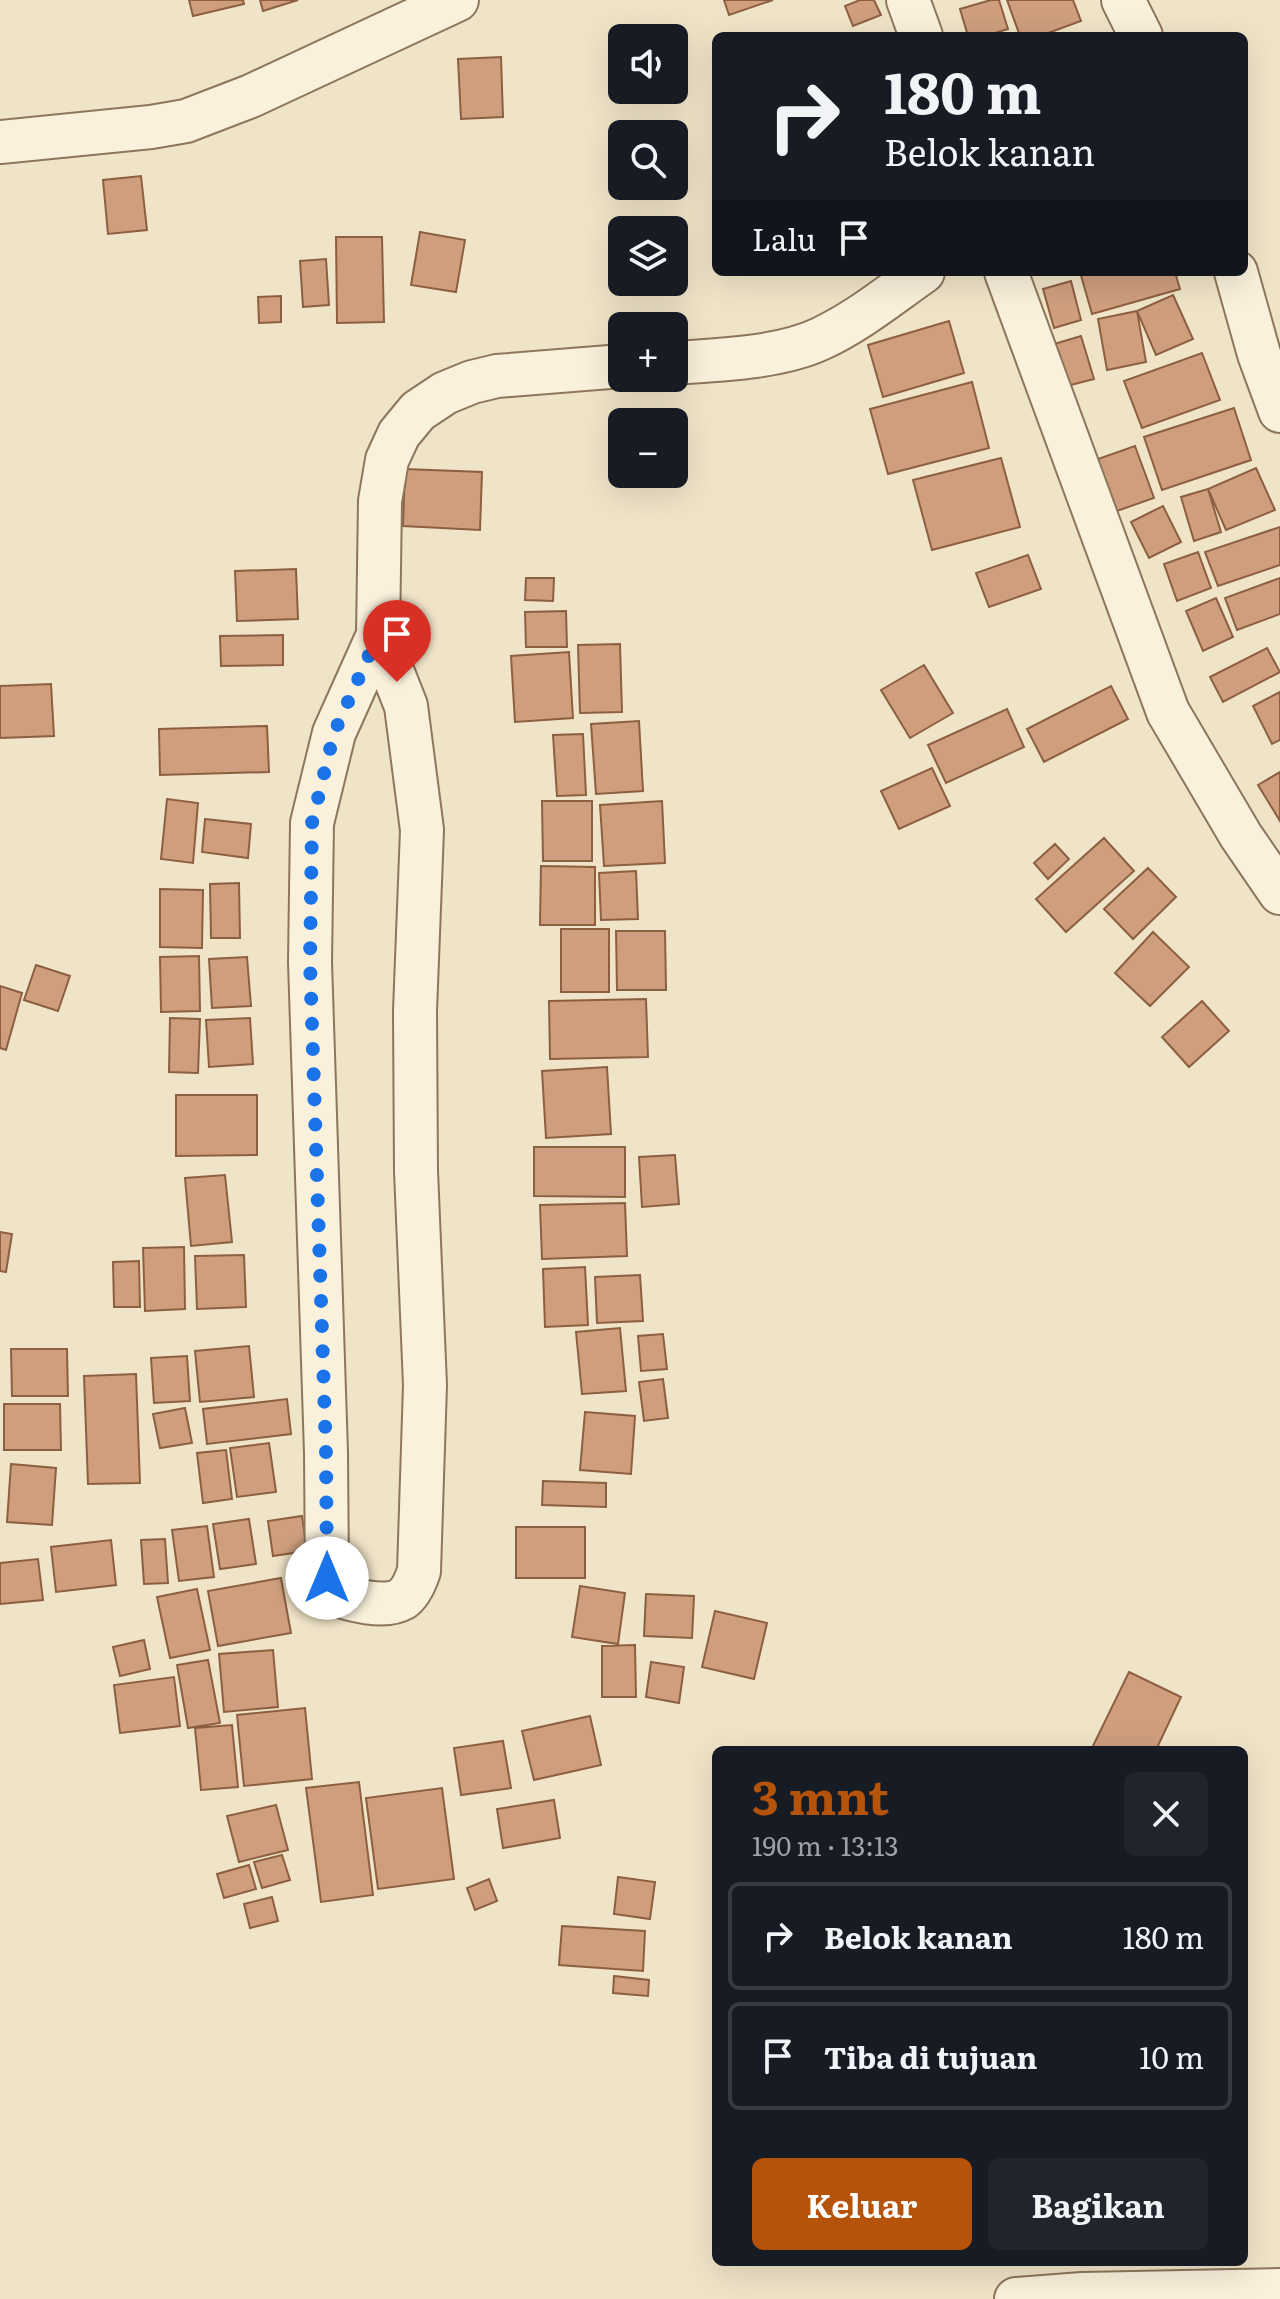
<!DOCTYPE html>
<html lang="id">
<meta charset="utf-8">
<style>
body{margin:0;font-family:Literata,serif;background:#20242c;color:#f1f3f6;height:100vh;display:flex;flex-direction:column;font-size:30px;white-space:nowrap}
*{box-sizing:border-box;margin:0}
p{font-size:26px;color:#9ea1a6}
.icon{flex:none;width:44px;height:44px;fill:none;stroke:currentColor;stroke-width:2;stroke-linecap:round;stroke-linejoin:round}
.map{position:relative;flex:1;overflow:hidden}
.details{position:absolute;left:712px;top:1746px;width:536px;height:520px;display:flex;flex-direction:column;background:#171b24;border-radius:12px;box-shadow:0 8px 32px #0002}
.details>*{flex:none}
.banner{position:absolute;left:712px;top:32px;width:536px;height:244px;border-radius:12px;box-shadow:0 8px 32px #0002;background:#171b24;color:#f1f3f6;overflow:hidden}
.buttons{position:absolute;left:608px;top:24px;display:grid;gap:16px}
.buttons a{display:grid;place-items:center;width:80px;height:80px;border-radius:12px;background:#171b24;box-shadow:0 8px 32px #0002;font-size:40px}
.pin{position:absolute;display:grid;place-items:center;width:68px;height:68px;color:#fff;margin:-82px -34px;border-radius:50% 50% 50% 0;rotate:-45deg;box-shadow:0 0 8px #0007}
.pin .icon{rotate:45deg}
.me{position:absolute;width:88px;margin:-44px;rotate:0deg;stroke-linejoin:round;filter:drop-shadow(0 0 6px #0008)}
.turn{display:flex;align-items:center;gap:28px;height:168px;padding:0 40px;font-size:36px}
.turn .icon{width:104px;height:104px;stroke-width:2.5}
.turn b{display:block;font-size:56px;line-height:68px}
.then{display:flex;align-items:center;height:76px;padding:0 40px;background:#0003;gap:16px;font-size:30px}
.round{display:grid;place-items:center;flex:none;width:84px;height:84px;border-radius:12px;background:#20242c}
.summary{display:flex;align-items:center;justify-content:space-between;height:136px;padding:0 40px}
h1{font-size:48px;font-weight:700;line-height:60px;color:#b45309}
.primary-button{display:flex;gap:16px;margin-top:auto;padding:16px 40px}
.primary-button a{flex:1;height:92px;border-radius:12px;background:#b45309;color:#fff;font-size:32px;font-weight:700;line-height:92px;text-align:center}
.primary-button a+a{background:#20242c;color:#f1f3f6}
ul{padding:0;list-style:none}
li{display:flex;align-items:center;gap:24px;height:108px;margin:0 16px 12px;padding:0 24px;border:4px solid #363941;border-radius:12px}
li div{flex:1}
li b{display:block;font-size:30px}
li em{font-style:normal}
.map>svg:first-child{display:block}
.building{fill:#cf9f7d;stroke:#8d5f41;stroke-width:2}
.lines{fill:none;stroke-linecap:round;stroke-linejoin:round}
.minor-casing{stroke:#8d765c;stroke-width:46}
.minor{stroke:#faf1dc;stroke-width:42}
.route{stroke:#1a73e8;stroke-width:14;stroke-dasharray:0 25.2}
</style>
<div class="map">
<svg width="1280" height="2299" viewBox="0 0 1280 2299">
<rect width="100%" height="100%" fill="#f0e4c8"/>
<path class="building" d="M189 0H243L244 4 193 16Z
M260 0H298L263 11Z
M724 0H773L729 15Z
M860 0H874L881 15 853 26 845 6Z
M991 0H999L1008 29 985 36H968L960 9Z
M1007 0H1073L1081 21 1040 36H1020Z
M501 57 503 117 461 119 458 59Z
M141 176 147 230 108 234 103 180Z
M420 232 465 240 456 292 411 285Z
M336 237H382L384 322 337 323Z
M326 259 329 305 303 307 300 261Z
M1080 272H1175L1180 289 1092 314Z
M1071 281 1081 320 1054 328 1043 289Z
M1173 295 1193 339 1156 355 1137 311Z
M281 296V322L259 323 258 297Z
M1137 311 1146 362 1107 370 1098 319Z
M949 321 964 373 883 397 868 345Z
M1081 336 1094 379 1063 387 1051 345Z
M1202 353 1220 400 1142 428 1124 381Z
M972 382 989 448 888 474 870 409Z
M1234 408 1251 460 1162 490 1144 437Z
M1135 446 1154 498 1114 512 1095 460Z
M1001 458 1020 527 932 550 913 480Z
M1256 468 1275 510 1226 530 1208 489Z
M405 469 482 472 480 530 403 526Z
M1208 489 1221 532 1194 541 1181 497Z
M1163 506 1181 542 1149 558 1131 522Z
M1280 527V565L1218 586 1205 552Z
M1198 552 1211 588 1177 601 1164 564Z
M1028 555 1041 589 989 607 976 573Z
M296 569 298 619 237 621 235 571Z
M526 578H554L553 601 525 600Z
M1280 578V614L1237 630 1225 598Z
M1216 598 1233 637 1203 651 1186 611Z
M566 611 567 647H526L525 612Z
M283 635V665L221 666 220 636Z
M620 644 622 712 580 713 578 645Z
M1267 648 1280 672 1223 702 1210 677Z
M569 652 573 718 515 722 511 656Z
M924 665 953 713 910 738 881 690Z
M51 684 54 736 0 738V686Z
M1111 686 1128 719 1044 762 1027 729Z
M1280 692V740L1272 744 1253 706Z
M1007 709 1024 747 946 783 928 745Z
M639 721 643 791 596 794 591 724Z
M267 726 269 772 160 775 159 729Z
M583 734 586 795 557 796 553 735Z
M932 768 950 806 899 829 881 791Z
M1280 772V821L1258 785Z
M167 799 198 803 193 863 161 859Z
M542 801H592V861H543Z
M662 801 665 863 604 866 600 805Z
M205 819 251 824 248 858 202 852Z
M1104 838 1134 871 1066 932 1036 899Z
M1055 844 1069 859 1048 879 1034 863Z
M541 866 595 867V925H540Z
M1148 868 1176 897 1133 939 1104 909Z
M636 871 638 919 601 920 599 873Z
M239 883 240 938H211L210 884Z
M160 889 203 890 202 948 160 947Z
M561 929H609V992H561Z
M616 931H665L666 990H617Z
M1153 932 1189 967 1150 1006 1115 973Z
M199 956 200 1011 161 1012 160 957Z
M247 957 251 1006 212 1008 209 959Z
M36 965 70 976 58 1011 24 1000Z
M0 986 22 993 6 1050 0 1048Z
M646 999 648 1057 550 1059 549 1001Z
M1202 1001 1229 1031 1189 1067 1162 1037Z
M170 1018 200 1019 198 1073 169 1072Z
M250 1018 253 1064 209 1067 206 1020Z
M607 1067 611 1134 546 1138 542 1071Z
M176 1095H257V1155L176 1156Z
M534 1147H625V1197L534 1196Z
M675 1155 679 1204 642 1207 639 1157Z
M225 1175 232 1242 191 1246 185 1178Z
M625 1203 627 1256 542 1259 540 1205Z
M0 1232 12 1234 6 1272 0 1271Z
M184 1247 185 1309 145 1311 143 1248Z
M244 1255 246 1307 197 1309 195 1256Z
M139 1261 140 1307H114L113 1262Z
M585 1267 588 1325 545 1327 543 1269Z
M640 1275 643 1321 597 1323 595 1277Z
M620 1328 626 1391 582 1394 576 1332Z
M663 1334 667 1369 641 1371 638 1336Z
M249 1346 254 1397 200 1402 195 1351Z
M11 1349H67L68 1396H12Z
M187 1356 190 1401 154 1403 151 1358Z
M136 1374 140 1483 88 1484 84 1376Z
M663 1379 668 1418 644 1421 639 1382Z
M287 1399 291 1434 207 1444 203 1409Z
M4 1404H60L61 1450H4Z
M185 1408 192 1443 160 1448 153 1414Z
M585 1412 635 1416 631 1474 580 1470Z
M269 1443 276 1492 237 1497 230 1448Z
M226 1450 232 1499 203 1503 197 1453Z
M11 1464 56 1468 52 1525 7 1522Z
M543 1481 606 1483V1507L542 1505Z
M302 1516 307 1551 273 1556 268 1521Z
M249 1519 256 1564 220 1569 213 1524Z
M207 1526 214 1577 179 1581 172 1530Z
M516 1527H585V1578H516Z
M165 1539 168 1583 144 1584 141 1540Z
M111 1540 116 1585 56 1592 51 1547Z
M38 1559 43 1600 0 1604V1563Z
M281 1578 291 1633 218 1646 208 1591Z
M580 1586 625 1593 618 1644 572 1637Z
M197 1589 210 1650 170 1658 157 1597Z
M646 1594 694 1596 692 1638 644 1636Z
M715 1611 767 1623 754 1679 702 1667Z
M144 1640 150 1669 120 1676 113 1647Z
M635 1645 636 1697H602V1646Z
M273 1650 278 1707 224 1712 219 1654Z
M208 1660 220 1723 188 1728 177 1665Z
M651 1662 684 1667 679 1703 646 1697Z
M1129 1672 1181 1697 1156 1750H1091Z
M174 1677 180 1726 120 1733 114 1685Z
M305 1708 312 1779 244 1786 237 1715Z
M590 1716 601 1765 534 1780 522 1731Z
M232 1725 238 1787 201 1790 195 1728Z
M503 1741 511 1788 461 1795 454 1748Z
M359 1782 373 1895 321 1902 306 1788Z
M442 1788 454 1879 378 1889 366 1798Z
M554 1800 560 1838 503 1848 497 1809Z
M276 1805 288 1850 239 1862 227 1816Z
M282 1855 290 1880 262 1888 254 1862Z
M249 1865 256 1889 224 1898 217 1874Z
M618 1877 655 1882 650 1919 614 1914Z
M489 1879 497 1901 475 1910 467 1888Z
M272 1897 278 1921 250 1928 244 1904Z
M562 1926 645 1931 643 1971 559 1965Z
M614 1976 649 1980 648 1996 613 1993Z"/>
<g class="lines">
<defs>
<path id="minor" d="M908 0 921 36
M1123 0 1141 36
M0 142 151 127 186 121 251 96 457 0
M1006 272 1168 712 1241 836 1280 893
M1236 272 1259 354 1280 411
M674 363C719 360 779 358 820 339 857 322 890 295 923 272
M378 635 334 733 312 823 310 962 326 1453 327 1578 333 1593C349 1600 385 1609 402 1599 411 1593 416 1580 419 1571L425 1385 416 1171 415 1011 422 830 406 706 378 635 380 501 387 460 399 434 418 411 445 393 472 382 497 376 622 366
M1016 2299 1082 2294 1280 2290"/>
</defs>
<use href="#minor" class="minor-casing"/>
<use href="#minor" class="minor"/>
</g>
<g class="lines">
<path class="route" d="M327 1578 326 1453 310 962 312 823 334 733 378 635 397 682"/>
</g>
</svg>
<div class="buttons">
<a><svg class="icon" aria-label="sound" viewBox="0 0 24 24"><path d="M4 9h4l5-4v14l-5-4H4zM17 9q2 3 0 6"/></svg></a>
<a><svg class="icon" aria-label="search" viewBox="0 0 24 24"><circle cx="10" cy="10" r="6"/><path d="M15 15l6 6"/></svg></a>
<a><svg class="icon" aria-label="layers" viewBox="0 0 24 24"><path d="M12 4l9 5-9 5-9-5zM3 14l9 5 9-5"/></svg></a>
<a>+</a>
<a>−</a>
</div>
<div class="pin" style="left:397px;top:682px;background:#d93025"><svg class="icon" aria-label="arrive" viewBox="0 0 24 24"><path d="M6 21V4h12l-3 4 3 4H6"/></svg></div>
<svg class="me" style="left:327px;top:1578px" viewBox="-20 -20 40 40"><circle r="19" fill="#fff"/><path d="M0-13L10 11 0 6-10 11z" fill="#1a73e8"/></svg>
<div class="banner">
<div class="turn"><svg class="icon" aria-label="right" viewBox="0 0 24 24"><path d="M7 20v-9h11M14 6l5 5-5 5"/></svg><div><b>180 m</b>Belok kanan</div></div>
<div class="then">Lalu<svg class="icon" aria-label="arrive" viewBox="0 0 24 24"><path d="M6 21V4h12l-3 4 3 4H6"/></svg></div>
</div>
<section class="details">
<div class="summary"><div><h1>3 mnt</h1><p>190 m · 13:13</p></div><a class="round"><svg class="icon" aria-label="close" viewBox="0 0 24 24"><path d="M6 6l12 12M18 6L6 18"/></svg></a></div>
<ul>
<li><svg class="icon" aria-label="right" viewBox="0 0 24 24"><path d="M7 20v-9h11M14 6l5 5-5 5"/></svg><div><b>Belok kanan</b></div><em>180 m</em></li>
<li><svg class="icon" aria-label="arrive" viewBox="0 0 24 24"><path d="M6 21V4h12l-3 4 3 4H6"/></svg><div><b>Tiba di tujuan</b></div><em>10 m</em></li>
</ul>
<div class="primary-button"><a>Keluar</a><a>Bagikan</a></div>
</section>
</div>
